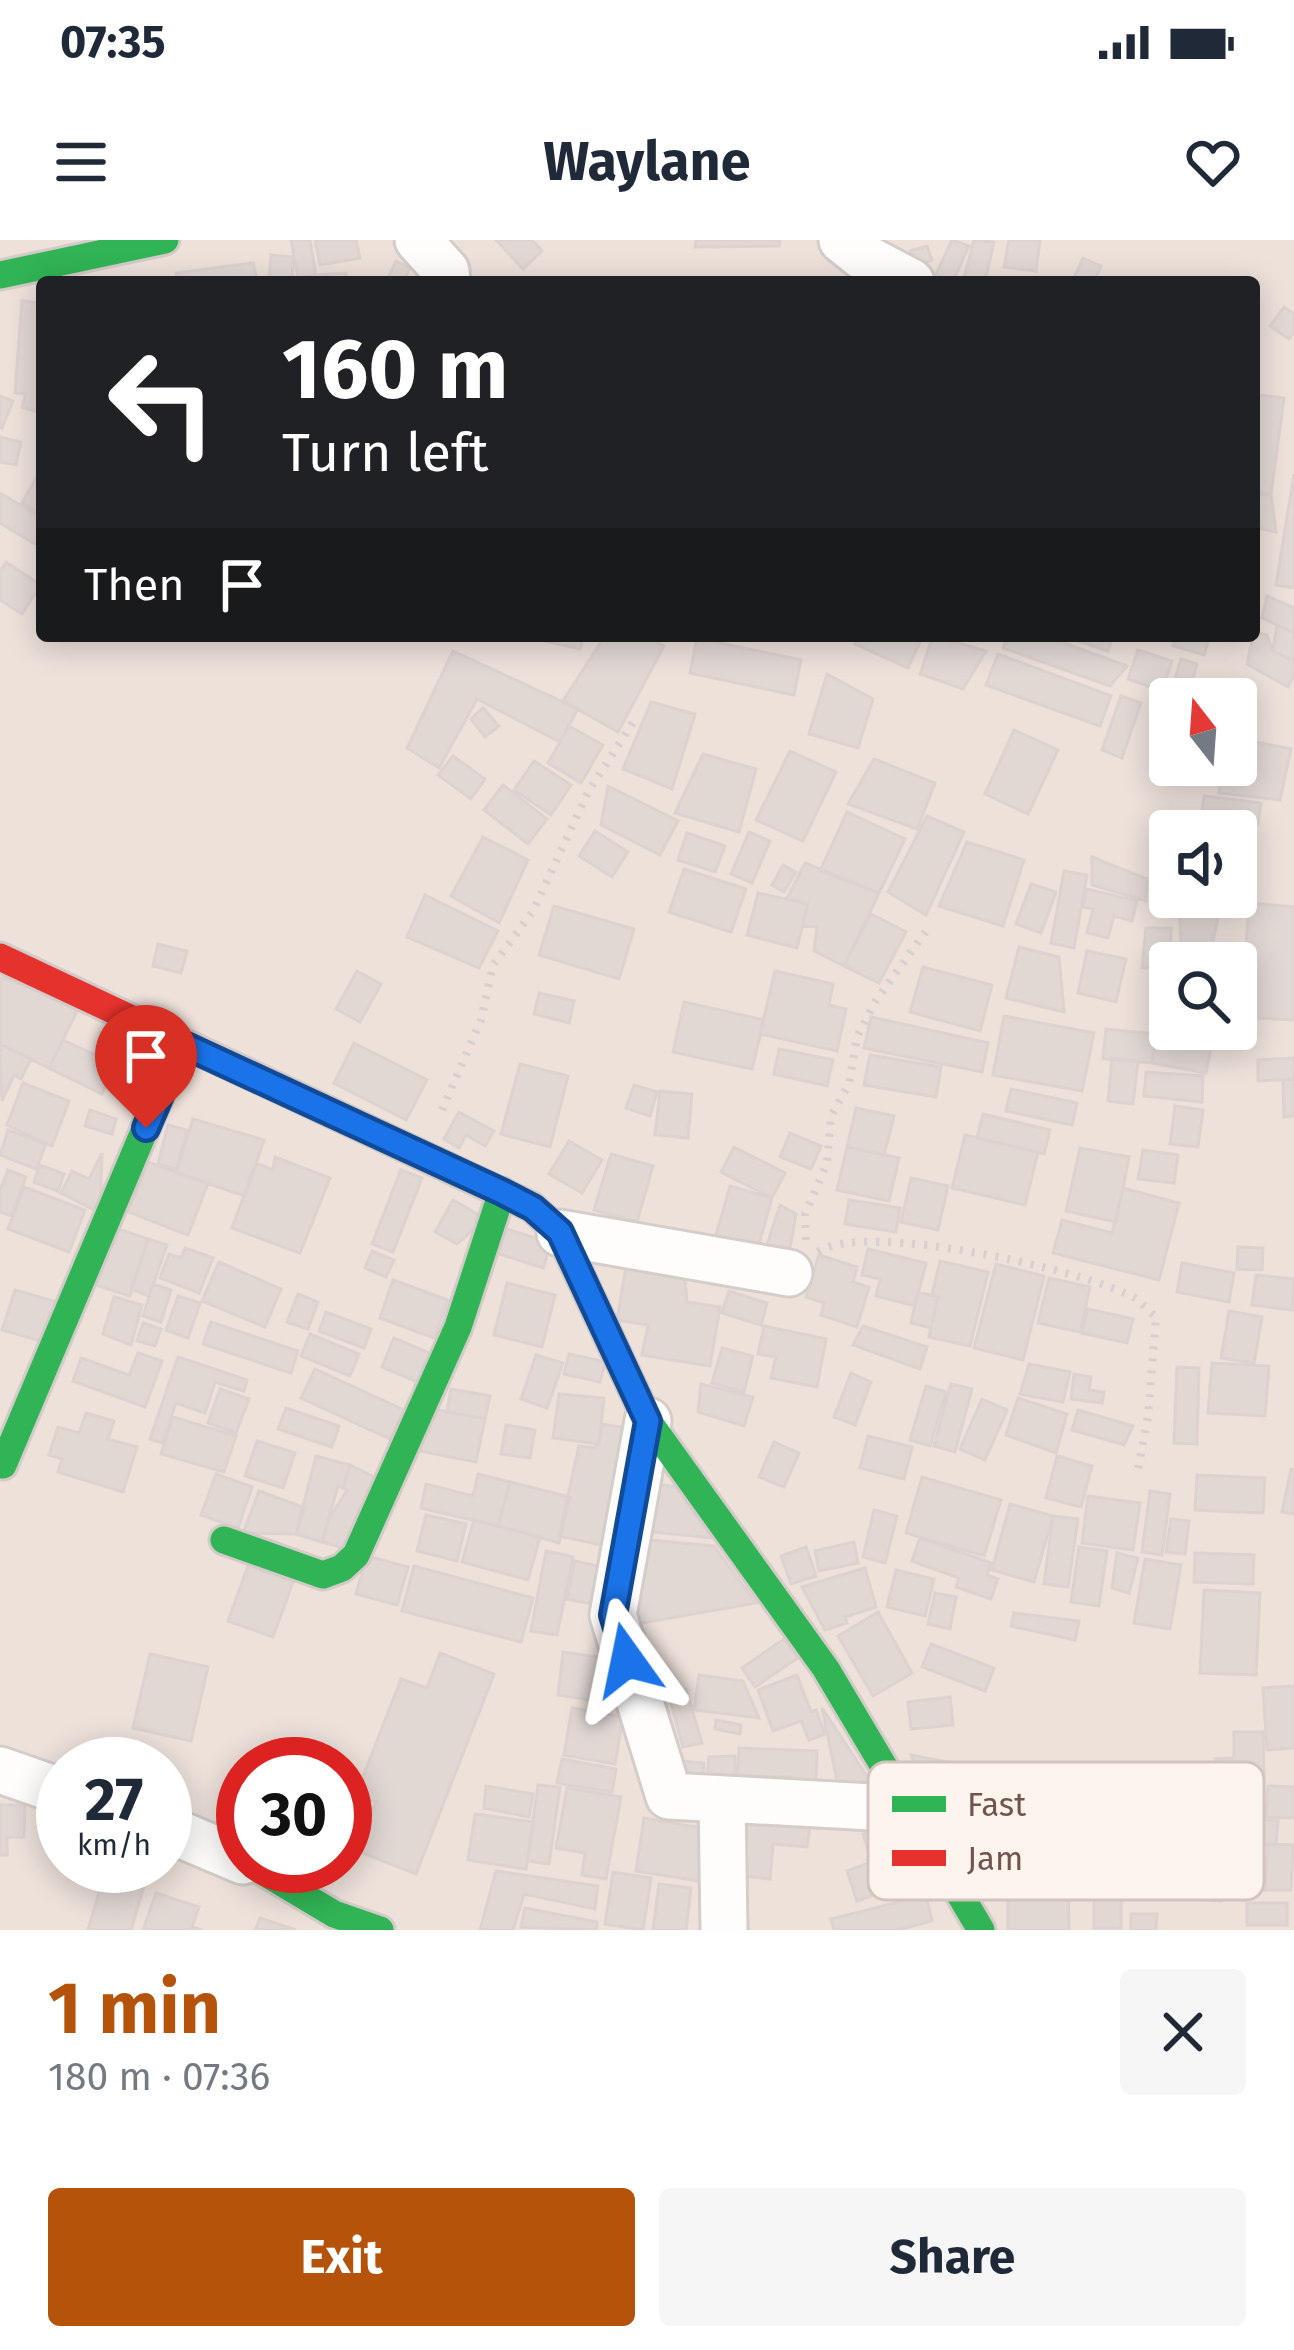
<!DOCTYPE html>
<meta charset="utf-8">
<style>
body{margin:0;font-family:"Fira Sans",sans-serif;background:#f6f6f7;color:#1f2937;height:100vh;display:flex;flex-direction:column;font-size:45px;white-space:nowrap}
*{box-sizing:border-box;margin:0}
p{font-size:39px;color:#747a83}
.icon{flex:none;width:66px;height:66px;fill:none;stroke:currentColor;stroke-width:2;stroke-linecap:round;stroke-linejoin:round}
.map{position:relative;height:1690px;overflow:hidden}
.drawer{display:flex;flex-direction:column;background:#fff;flex:1}
.drawer>*{flex:none}
.guide{position:absolute;left:36px;top:36px;width:1224px;height:366px;border-radius:12px;box-shadow:0 6px 30px #0003;background:#202124;color:#fff;overflow:hidden}
.needle{width:78px;rotate:343deg}
.tools{position:absolute;left:1149px;top:438px;display:grid;gap:24px}
.tools a{display:grid;place-items:center;width:108px;height:108px;border-radius:12px;background:#fff;box-shadow:0 6px 30px #0003;font-size:60px}
.speed{position:absolute;left:36px;top:1497px;display:flex;gap:24px;font-size:60px;font-weight:700;text-align:center}
.speed>*{display:grid;place-content:center;width:156px;height:156px;border-radius:50%;background:#fff;box-shadow:0 6px 30px #0003;line-height:1}
.speed small{font-size:30px;font-weight:400}
.speed .limit{border:18px solid #d22;background:#fff;color:#111}
.pin{position:absolute;display:grid;place-items:center;width:102px;height:102px;color:#fff;margin:-123px -51px;border-radius:50% 50% 50% 0;rotate:-45deg;box-shadow:0 0 12px #0007}
.pin .icon{rotate:45deg}
.me{position:absolute;width:132px;margin:-66px;rotate:348deg;stroke-linejoin:round;filter:drop-shadow(0 0 9px #0008)}
.turn{display:flex;align-items:center;gap:42px;height:252px;padding:0 48px;font-size:54px}
.turn .icon{width:156px;height:156px;stroke-width:2.5}
.turn b{display:block;font-size:84px;line-height:102px}
.then{display:flex;align-items:center;height:114px;padding:0 48px;background:#0003;gap:24px;font-size:45px}
.round{display:grid;place-items:center;flex:none;width:126px;height:126px;border-radius:12px;background:#f6f6f7}
.overview{display:flex;align-items:center;justify-content:space-between;height:204px;padding:0 48px}
h1{font-size:72px;font-weight:700;line-height:90px;color:#b45309}
.button{display:flex;gap:24px;margin-top:auto;padding:24px 48px}
.button a{flex:1;height:138px;border-radius:12px;background:#b45309;color:#fff;font-size:48px;font-weight:700;line-height:138px;text-align:center}
.button a+a{background:#f6f6f7;color:#1f2937}
.status{display:flex;justify-content:space-between;align-items:center;height:84px;padding:0 60px;background:#fff;direction:ltr}
.status svg{height:33px;fill:currentColor}
header{display:flex;justify-content:space-between;align-items:center;height:156px;padding:0 48px;background:#fff;font-size:54px;font-weight:700}
.map>svg:first-child{display:block}
.residential{fill:#ede1da;fill-rule:evenodd}
.building{fill:#e1d8d4;stroke:#ddd2cf;stroke-width:3}
.lines{fill:none;stroke-linecap:round;stroke-linejoin:round}
.street-casing{stroke:#d4cdca;stroke-width:51}
.fast-casing{stroke:#d4cbc8;stroke-width:33}
.jam-casing{stroke:#d4cbc8;stroke-width:33}
.path{stroke:#d8d0cf;stroke-width:8;stroke-dasharray:3 9;stroke-linecap:butt}
.street{stroke:#fefdfc;stroke-width:45}
.fast{stroke:#30b455;stroke-width:27}
.jam{stroke:#e5322d;stroke-width:27}
.route-casing{stroke:#114b97;stroke-width:30}
.route{stroke:#1a73e8;stroke-width:21}
.key{fill:#fdf4ed;stroke:#d3c4be;stroke-width:3}
.key-label{font-size:33px;fill:#70554f}
</style>
<div class="status"><b>07:35</b><svg viewBox="0 0 49 12"><path d="M0 12V9h3v3zM5 12V6h3v6zM10 12V3h3v9zM15 12V0h3v12zM26 1h20v11H26zM47 4h2v5h-2z"/></svg></div>
<header><svg class="icon" aria-label="menu" viewBox="0 0 24 24"><path d="M4 6h16M4 12h16M4 18h16"/></svg>Waylane<svg class="icon" aria-label="heart" viewBox="0 0 24 24"><path d="M12 20l-8-8c-3-5 5-10 8-4 3-6 11-1 8 4z"/></svg></header>
<div class="map">
<svg width="1294" height="1690" viewBox="0 0 1294 1690">
<rect width="100%" height="100%" fill="#f5f0ec"/>
<path class="residential" d="M0 0H1294V1690H0ZM42 42H1254V396H42ZM1170 459H1236V525H1170ZM1170 591H1236V657H1170ZM1170 723H1236V789H1170ZM63 1524H165V1626H63ZM243 1524H345V1626H243Z"/>
<path class="building" d="M291 0H310L316 35 298 38Z
M315 0H356L360 18 320 25Z
M496 0H532L542 11 523 29Z
M696 0H780L779 6 695 7Z
M952 0 969 6 953 41 936 34Z
M974 0 994 2 985 42H963Z
M1009 0H1040L1036 31 1004 27Z
M927 6 932 20 915 26 910 11Z
M271 15 293 17 292 42H269Z
M1083 18 1101 26 1094 42H1072Z
M396 21 410 28 403 42H386Z
M253 23 258 42H177L176 33Z
M346 33 347 42H315V35Z
M22 61 42 63V174L22 167 26 154 15 153Z
M1284 67 1294 74V93L1289 99 1270 86Z
M1259 155 1284 158 1271 254 1254 251V185Z
M0 156 13 161 2 188 0 187Z
M0 197 21 202 16 225 0 222Z
M39 233 42 235V274L22 263Z
M1294 234V348L1276 345Z
M0 253 42 278V308L0 283Z
M1271 254 1276 292 1254 287V256Z
M6 322 41 345 22 374 0 360V332Z
M1267 356 1294 368V393L1262 378Z
M1277 385 1294 393V421L1273 411Z
M1254 392 1267 395 1273 411 1294 421V435L1288 447 1247 424Z
M523 396H584L580 409Z
M605 396H646L664 406 618 492 563 461Z
M859 396H923L908 428 855 404Z
M933 396 986 411 963 449 920 434Z
M1008 396H1045L1127 426 1110 446 1003 408Z
M1063 396H1113L1108 411Z
M1176 396H1210L1204 415 1173 406Z
M697 398 801 420 794 455 690 433Z
M1138 410 1172 421 1162 451 1128 439Z
M453 411 578 469 560 502 477 459 439 528 407 508Z
M998 414 1111 456 1100 486 986 445Z
M1181 419 1197 424 1189 451 1173 446Z
M827 434 873 459 858 508 809 494Z
M1221 440 1234 443 1231 459H1217Z
M1121 456 1141 463 1122 518 1102 510Z
M651 462 695 474 672 549 623 529Z
M483 468 499 486 485 497 471 479Z
M569 486 603 505 581 543 548 523Z
M1014 490 1058 510 1028 574 985 554Z
M1246 500 1291 509 1280 560 1219 553 1224 525H1236V517H1242Z
M790 511 836 532 803 601 756 580Z
M703 514 756 529 739 592 675 573Z
M453 516 485 539 471 559 438 535Z
M1170 518V525H1198L1195 540 1166 534Z
M874 519 935 543 917 589 848 564Z
M534 521 571 545 551 575 514 550Z
M1203 525H1217L1213 544 1199 541Z
M503 545 547 579 528 604 484 570Z
M608 546 678 581 660 615 601 585Z
M1204 556 1261 563 1258 584 1201 578Z
M847 572 905 599 879 653 820 631Z
M927 576 964 592 926 675 888 652Z
M595 591 628 612 612 637 579 616Z
M749 592 770 601 752 643 731 634Z
M687 593 725 606 715 632 678 620Z
M483 597 528 620 499 683 451 656Z
M1236 600 1251 608 1236 637Z
M967 602 1024 620 1003 686 939 666Z
M1092 617 1147 639 1146 661 1092 645Z
M805 623 879 653 844 726 814 711 817 687 802 686 808 664 787 658Z
M783 625 796 632 784 652 772 645Z
M684 629 746 649 731 692 669 672Z
M1064 631 1087 635 1074 708 1051 703Z
M1031 644 1056 652 1041 693 1016 684Z
M1087 649 1137 661 1132 681 1114 676 1108 698 1087 693 1093 669 1083 667Z
M758 653 808 664 797 708 747 695Z
M425 655 498 691 479 728 407 697Z
M1249 663 1294 667V780L1241 777Z
M1179 664 1219 674 1211 709 1181 702Z
M554 666 634 689 619 739 539 715Z
M871 674 906 692 879 743 844 726Z
M1146 688H1171L1170 728H1142Z
M158 704 187 711 181 733 153 726Z
M1019 707 1059 717 1064 772 1006 758Z
M1087 711 1126 719 1116 762 1078 753Z
M923 727 992 745 980 791 910 772Z
M357 731 381 744 360 782 336 769Z
M775 731 833 744 829 765 846 769 837 811 760 794Z
M0 738 81 763 49 828 0 804Z
M539 753 574 761 569 783 534 774Z
M684 762 764 780 752 829 673 812Z
M1159 769 1170 770V789H1215L1206 833 1152 823Z
M1004 776 1094 793 1082 851 993 835Z
M871 777 988 803 982 832 864 808Z
M1106 789 1157 794 1152 823 1103 819Z
M63 800 116 825 102 854 49 828Z
M354 803 427 840 406 880 334 843Z
M0 804 31 819 21 839 14 835 2 861Z
M779 809 833 820 827 846 774 834Z
M870 815 941 827 936 857 864 845Z
M1112 818 1138 821 1133 864 1108 861Z
M1294 818V839L1258 841V820Z
M520 824 568 836 550 907 501 894Z
M1146 832 1203 836 1202 862 1144 856Z
M1294 839V876L1284 877 1283 840Z
M23 843 69 861 52 906 7 885Z
M634 845 657 852 650 876 626 868Z
M1011 849 1077 863 1072 885 1006 871Z
M660 851 692 854 688 898 655 895Z
M1175 866 1203 870 1198 907 1170 904Z
M856 868 894 876 884 915 847 907Z
M90 870 116 879 112 894 85 886Z
M459 872 494 891 485 906 466 895 459 908 444 899Z
M983 874 1050 890 1044 914 977 898Z
M193 879 264 900 245 956 176 933Z
M168 885 187 890 177 929 158 924Z
M8 890 46 904 36 929 0 915Z
M790 893 821 906 811 929 780 917Z
M965 895 1038 912 1025 965 952 948Z
M569 901 602 920 582 953 549 934Z
M734 907 785 933 772 958 721 932Z
M847 907 899 918 889 961 837 950Z
M1080 908 1129 917 1116 982 1066 971Z
M1143 910 1178 915 1174 943 1138 939Z
M102 913 100 973 61 953 72 931 89 939Z
M611 914 653 926 637 982 594 970Z
M275 917 330 938 300 1013 232 988 256 923 273 930Z
M148 922 208 943 188 995 128 972Z
M40 925 64 934 58 951 34 942Z
M8 930 26 937 11 976 0 972V950Z
M401 930 422 938 393 1012 372 1004Z
M911 938 948 946 938 990 901 982Z
M730 946 772 958 756 1014 714 1002Z
M24 947 85 970 69 1012 8 989Z
M1123 948 1179 963 1159 1040 1053 1013 1062 980 1112 993Z
M453 960 486 979 457 1004 435 992Z
M849 960 900 968 896 992 845 984Z
M780 965 796 974 790 1008 767 1005Z
M501 987 551 1003 543 1028 493 1012Z
M115 988 148 999 130 1056 96 1045Z
M148 999 167 1005 149 1056 131 1049Z
M1238 1007 1263 1008 1262 1030 1237 1029Z
M185 1008 213 1018 199 1053 160 1038 169 1014 181 1018Z
M868 1009 926 1023 915 1066 876 1056 880 1039 862 1035Z
M372 1011 394 1020 386 1037 365 1028Z
M819 1015 857 1027 853 1042 869 1047 857 1087 821 1075 824 1063 806 1057Z
M627 1021 684 1031 687 1062 720 1067 710 1126 642 1115 648 1085 617 1080Z
M940 1021 988 1032 970 1106 929 1097 938 1057 932 1055Z
M219 1022 281 1049 265 1087 202 1061Z
M1182 1023 1234 1033 1229 1062 1177 1052Z
M996 1024 1044 1036 1023 1120 974 1108Z
M1256 1035 1294 1039 1292 1070 1252 1065Z
M1049 1038 1090 1047 1080 1092 1038 1083Z
M393 1040 448 1060 434 1098 380 1078Z
M507 1043 555 1055 542 1107 494 1095Z
M153 1044 171 1050 161 1082 143 1076Z
M15 1050 57 1062 44 1102 2 1090Z
M729 1051 767 1063 761 1085 722 1073Z
M918 1052 938 1057 931 1088 911 1083Z
M298 1054 318 1062 308 1089 287 1082Z
M178 1056 200 1063 188 1098 166 1090Z
M114 1057 142 1065 131 1105 103 1094Z
M1088 1069 1133 1079 1127 1103 1082 1093Z
M1229 1071 1262 1077 1254 1123 1221 1118Z
M326 1072 371 1089 364 1108 319 1091Z
M211 1082 298 1111 291 1133 203 1104Z
M143 1083 161 1089 155 1106 137 1101Z
M764 1086 826 1099 817 1147 771 1138 776 1117 758 1114Z
M863 1086 927 1107 920 1129 853 1105Z
M310 1094 359 1114 350 1136 301 1116Z
M394 1098 434 1115 422 1144 382 1127Z
M722 1108 753 1116 744 1152 712 1143Z
M138 1113 162 1121 145 1167 73 1141 81 1118 129 1135Z
M569 1114 605 1122 600 1142 564 1134Z
M536 1115 563 1123 547 1168 521 1159Z
M178 1117 247 1140 244 1151 215 1142 205 1173 176 1163 162 1203 150 1199Z
M1212 1123 1269 1126 1265 1176 1208 1173Z
M1029 1124 1070 1132 1063 1162 1020 1154Z
M1177 1127 1199 1128 1197 1204 1174 1203Z
M315 1129 404 1170 390 1199 301 1158Z
M851 1133 871 1142 855 1185 834 1177Z
M1074 1134 1091 1137 1089 1150 1104 1152 1102 1163 1071 1159Z
M701 1144 753 1157 744 1186 698 1172Z
M951 1144 972 1149 955 1212 934 1206Z
M926 1146 946 1152 930 1206 910 1200Z
M220 1149 249 1159 236 1193 208 1183Z
M451 1149 490 1156 485 1179 447 1172Z
M559 1154 604 1158 599 1204 553 1198Z
M1018 1158 1067 1174 1056 1213 1006 1195Z
M982 1159 1007 1170 985 1220 960 1209Z
M286 1168 339 1186 332 1207 278 1189Z
M428 1168 485 1179 476 1222 420 1211Z
M1078 1170 1133 1186 1124 1205 1072 1190Z
M86 1173 114 1181 108 1199 137 1207 123 1252 58 1232 62 1219 49 1215 58 1187 79 1193Z
M173 1177 236 1196 224 1232 161 1214Z
M602 1184 636 1190 611 1307 559 1296 579 1206 594 1208 599 1204Z
M506 1185 535 1190 530 1218 501 1214Z
M868 1196 912 1207 904 1239 860 1228Z
M257 1201 295 1213 283 1248 245 1236Z
M774 1202 799 1213 784 1247 759 1237Z
M316 1216 350 1225 343 1248 338 1246 322 1302 296 1294Z
M1057 1216 1092 1226 1081 1267 1046 1258Z
M350 1225 384 1242 350 1310 322 1302 329 1279 347 1250 343 1248Z
M1291 1229 1294 1230V1274L1282 1272Z
M216 1234 252 1247 238 1288 201 1275Z
M478 1234 510 1242 498 1286 421 1268 426 1244 473 1256Z
M1197 1235 1265 1238 1263 1273 1195 1270Z
M922 1237 1001 1260 984 1316 906 1293Z
M510 1242 570 1257 559 1303 498 1286Z
M647 1243 676 1247 712 1298 642 1291Z
M259 1251 305 1268 296 1294 243 1293Z
M1150 1251 1170 1254 1162 1315 1142 1312Z
M1088 1256 1140 1263 1133 1310 1082 1303Z
M1010 1264 1053 1276 1034 1342 992 1330Z
M874 1270 897 1276 885 1323 863 1317Z
M426 1275 466 1284 457 1321 417 1311Z
M1053 1276 1078 1279 1068 1347 1044 1344Z
M1171 1279 1189 1281 1185 1314 1166 1312Z
M474 1280 540 1297 528 1340 462 1322Z
M920 1298 991 1323 987 1335 998 1339 991 1359 956 1347 959 1338 912 1321Z
M639 1299 714 1306 756 1363 631 1385Z
M854 1302 858 1323 819 1331 815 1311Z
M806 1307 816 1336 791 1344 781 1316Z
M1079 1307 1107 1311 1099 1366 1071 1362Z
M546 1311 573 1317 557 1395 531 1391Z
M1117 1313 1138 1318 1129 1353 1112 1348Z
M1195 1313 1254 1315 1253 1344 1194 1342Z
M367 1316 408 1327 397 1365 356 1354Z
M1145 1319 1181 1325 1170 1389 1134 1383Z
M575 1321 610 1329 602 1366 567 1359Z
M248 1326 293 1342 273 1397 228 1381Z
M414 1326 533 1358 521 1402 402 1371Z
M865 1328 876 1367 845 1377 847 1383 825 1390 802 1347Z
M896 1330 934 1339 925 1376 887 1367Z
M1204 1350 1260 1353 1256 1435 1200 1433Z
M935 1353 956 1357 950 1389 928 1384Z
M878 1372 912 1433 873 1456 838 1396Z
M1014 1373 1079 1381 1075 1400 1011 1386Z
M784 1399 798 1418 755 1447 742 1428Z
M931 1404 994 1428 985 1451 922 1427Z
M563 1412 612 1419 605 1462 558 1455Z
M440 1413 494 1434 416 1634 357 1611 376 1562 356 1555 401 1439 427 1448Z
M150 1414 208 1427 191 1501 133 1488Z
M699 1435 743 1441 759 1478 694 1470Z
M797 1435 811 1472 816 1470 825 1494 809 1500 801 1481 773 1491 758 1450Z
M1294 1446V1508L1267 1510 1263 1448Z
M686 1449 702 1503 683 1507 668 1453Z
M950 1457 953 1485 911 1489 908 1462Z
M572 1468 623 1477 615 1524 564 1515Z
M822 1468 880 1556 840 1555Z
M716 1480 741 1485 740 1494 715 1489Z
M1234 1492H1263L1264 1542 1215 1543V1519L1234 1518Z
M739 1508 817 1511 815 1559 791 1558 792 1537 755 1536V1552L737 1551Z
M911 1515 947 1522 942 1548H921Z
M735 1516V1550L706 1548 709 1517Z
M562 1519 616 1529 612 1552 557 1543Z
M681 1521 704 1523 703 1543 679 1541Z
M538 1545 560 1547 549 1624 527 1621Z
M486 1546 533 1554 529 1577 484 1568Z
M1268 1546 1294 1547V1578L1266 1577Z
M567 1548 621 1557 606 1639 582 1635 585 1613 556 1608Z
M0 1565H25L24 1597H7V1615H0Z
M740 1569 811 1577 807 1607 773 1604 770 1639 733 1635Z
M475 1574 534 1582 526 1629 468 1620Z
M644 1578 708 1589 699 1641 636 1631Z
M1228 1578 1278 1581 1276 1605 1226 1602Z
M893 1584 905 1618 889 1623 897 1647 857 1661 847 1631 872 1622 863 1594Z
M1268 1604 1293 1605 1291 1650H1265Z
M1191 1606 1225 1609 1221 1661 1187 1659Z
M1241 1619 1267 1620 1265 1645 1239 1644Z
M496 1631 598 1646 595 1669 524 1654 513 1690H480Z
M613 1632 651 1638 643 1690 605 1684Z
M104 1635 144 1646 131 1690H88Z
M659 1644 691 1648 686 1690H653Z
M1068 1644 1069 1690H1008V1645Z
M1121 1651V1688H1094V1652Z
M156 1653 199 1667 192 1687 202 1690H143Z
M926 1655 932 1681 897 1690H834L831 1679Z
M1247 1663H1287V1685H1247Z
M525 1668 597 1682 596 1690 521 1687Z
M1131 1674H1157L1156 1690H1131Z
M260 1678 296 1690H255Z"/>
<g class="lines">
<defs>
<path id="street" d="M418 0 446 31 447 42
M842 0 862 16 911 42
M560 993 789 1033
M648 1181 613 1375 669 1556 909 1569
M0 1530 63 1552
M722 1559 724 1690
M165 1588 243 1621"/>
<path id="fast" d="M0 35 165 0
M532 967 560 993 648 1181 826 1429 981 1690
M3 1225 181 804
M224 1300 323 1335 342 1328 356 1315 458 1087 502 952
M254 1626 334 1674 380 1690"/>
<path id="jam" d="M0 717 532 967"/>
</defs>
<use href="#street" class="street-casing"/>
<use href="#fast" class="fast-casing"/>
<use href="#jam" class="jam-casing"/>
<path class="path" d="M442 870 481 780 493 725 533 671 588 552 635 479
M806 1000 805 974 827 923 831 876 849 844 857 797 875 762 926 691
M818 1012C863 980 1085 1030 1135 1058 1142 1063 1149 1071 1156 1077L1148 1176 1138 1229"/>
<use href="#street" class="street"/>
<use href="#fast" class="fast"/>
<use href="#jam" class="jam"/>
</g>
<g class="lines">
<defs>
<path id="route" d="M146 888 182 804 502 952 533 968 560 992 648 1181 613 1375 627 1420"/>
</defs>
<use href="#route" class="route-casing"/>
<use href="#route" class="route"/>
</g>
<rect x="868" y="1522" width="396" height="138" rx="18" class="key"/>
<rect x="892" y="1556" width="54" height="16" fill="#30b455"/>
<rect x="892" y="1610" width="54" height="16" fill="#e5322d"/>
<g class="key-label">
<text x="967" y="1576">Fast</text>
<text x="967" y="1630">Jam</text>
</g>
</svg>
<div class="tools">
<a><svg class="needle" viewBox="-14 -14 28 28"><path d="M0-13l5 13h-10z" fill="#e53935"/><path d="M0 13l5-13h-10z" fill="#747a83"/></svg></a>
<a><svg class="icon" aria-label="sound" viewBox="0 0 24 24"><path d="M4 9h4l5-4v14l-5-4H4zM17 9q2 3 0 6"/></svg></a>
<a><svg class="icon" aria-label="search" viewBox="0 0 24 24"><circle cx="10" cy="10" r="6"/><path d="M15 15l6 6"/></svg></a>
</div>
<div class="speed"><div>27<small>km/h</small></div><div class="limit">30</div></div>
<div class="pin" style="left:146px;top:888px;background:#d93025"><svg class="icon" aria-label="arrive" viewBox="0 0 24 24"><path d="M6 21V4h12l-3 4 3 4H6"/></svg></div>
<svg class="me" style="left:627px;top:1420px" viewBox="-20 -20 40 40"><path d="M0-17L14 15 0 8-14 15z" fill="#1a73e8" stroke="#fff" stroke-width="4"/></svg>
<div class="guide">
<div class="turn"><svg class="icon" aria-label="left" viewBox="0 0 24 24"><path d="M17 20v-9H6M10 6l-5 5 5 5"/></svg><div><b>160 m</b>Turn left</div></div>
<div class="then">Then<svg class="icon" aria-label="arrive" viewBox="0 0 24 24"><path d="M6 21V4h12l-3 4 3 4H6"/></svg></div>
</div>
</div>
<section class="drawer">
<div class="overview"><div><h1>1 min</h1><p>180 m · 07:36</p></div><a class="round"><svg class="icon" aria-label="close" viewBox="0 0 24 24"><path d="M6 6l12 12M18 6L6 18"/></svg></a></div>
<div class="button"><a>Exit</a><a>Share</a></div>
</section>
